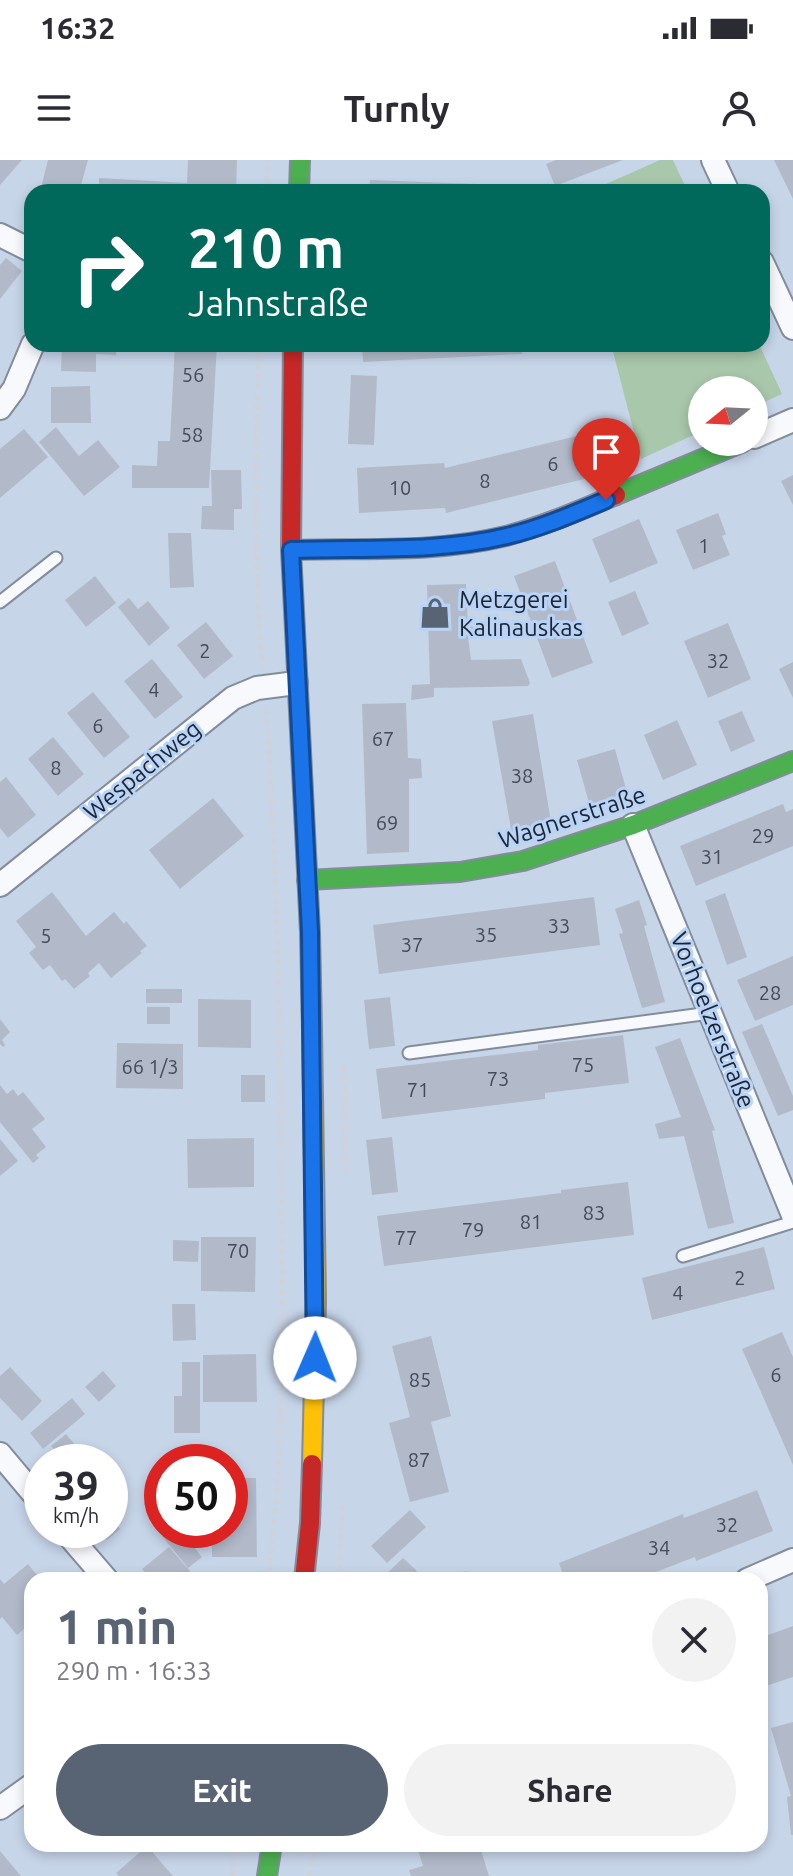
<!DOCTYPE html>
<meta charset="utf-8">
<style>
body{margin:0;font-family:Ubuntu,sans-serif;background:#f2f2f3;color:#2b2b33;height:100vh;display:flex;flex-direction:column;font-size:30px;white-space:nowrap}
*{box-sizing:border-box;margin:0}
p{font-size:26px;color:#7c7c81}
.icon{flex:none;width:44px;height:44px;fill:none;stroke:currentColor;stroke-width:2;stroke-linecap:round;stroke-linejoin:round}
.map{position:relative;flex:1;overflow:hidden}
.side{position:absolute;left:24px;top:1412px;width:744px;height:280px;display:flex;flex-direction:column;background:#fff;border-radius:24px;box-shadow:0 4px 12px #0003}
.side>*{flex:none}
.hud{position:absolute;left:24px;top:24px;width:746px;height:168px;border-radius:24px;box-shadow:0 4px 12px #0003;background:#00695c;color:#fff;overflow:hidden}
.needle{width:52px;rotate:252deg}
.controls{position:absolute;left:688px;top:216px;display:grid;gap:16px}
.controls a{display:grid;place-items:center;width:80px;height:80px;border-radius:50%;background:#fff;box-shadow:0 4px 12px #0003;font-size:40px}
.speed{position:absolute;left:24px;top:1284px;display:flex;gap:16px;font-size:40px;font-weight:700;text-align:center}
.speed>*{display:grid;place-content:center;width:104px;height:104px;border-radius:50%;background:#fff;box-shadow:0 4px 12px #0003;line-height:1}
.speed small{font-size:20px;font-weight:400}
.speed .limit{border:12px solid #d22;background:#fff;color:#111}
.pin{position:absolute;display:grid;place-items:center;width:68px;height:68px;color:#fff;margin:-82px -34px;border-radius:50% 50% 50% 0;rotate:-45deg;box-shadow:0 0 8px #0007}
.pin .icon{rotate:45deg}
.me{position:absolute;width:88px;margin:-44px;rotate:1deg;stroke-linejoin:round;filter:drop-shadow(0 0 6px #0008)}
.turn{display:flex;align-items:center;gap:28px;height:168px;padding:0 32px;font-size:36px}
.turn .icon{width:104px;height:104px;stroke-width:2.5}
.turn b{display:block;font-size:56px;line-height:68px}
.round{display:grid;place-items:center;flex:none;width:84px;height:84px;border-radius:42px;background:#f2f2f3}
.overview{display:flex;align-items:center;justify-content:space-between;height:136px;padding:0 32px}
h1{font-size:48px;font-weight:700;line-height:60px;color:#586373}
.primary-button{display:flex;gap:16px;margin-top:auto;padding:16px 32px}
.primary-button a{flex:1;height:92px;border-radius:48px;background:#586373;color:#fff;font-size:32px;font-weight:700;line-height:92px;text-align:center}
.primary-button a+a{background:#f2f2f3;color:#2b2b33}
.status{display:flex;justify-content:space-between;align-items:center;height:56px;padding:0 40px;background:#fff;direction:ltr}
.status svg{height:22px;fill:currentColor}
header{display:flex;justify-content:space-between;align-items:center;height:104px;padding:0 32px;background:#fff;font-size:36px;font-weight:700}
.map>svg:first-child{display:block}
.green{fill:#a9c7ab}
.building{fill:#b2baca}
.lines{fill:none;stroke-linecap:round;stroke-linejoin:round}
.lane-casing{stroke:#828c9b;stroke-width:15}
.street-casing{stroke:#828c9b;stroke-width:26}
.fast-casing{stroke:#828c9b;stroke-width:22}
.slow-casing{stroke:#828c9b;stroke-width:22}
.jam-casing{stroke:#828c9b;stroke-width:22}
.path{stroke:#cfd2d9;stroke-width:5;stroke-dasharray:6 4;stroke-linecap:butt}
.lane{stroke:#f7f9fc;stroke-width:11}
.street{stroke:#f7f9fc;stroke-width:22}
.fast{stroke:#4caf50;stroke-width:18}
.slow{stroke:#ffc107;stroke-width:18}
.jam{stroke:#c62828;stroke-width:18}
.route-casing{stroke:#114b97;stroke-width:20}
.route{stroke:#1a73e8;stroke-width:14}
.labels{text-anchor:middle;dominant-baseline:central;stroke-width:6;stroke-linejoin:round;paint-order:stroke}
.number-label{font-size:20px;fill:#424b59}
.poi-label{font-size:24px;fill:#1c2633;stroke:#b9d3f7;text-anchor:start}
.street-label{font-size:24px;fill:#1c2633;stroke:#b9d3f7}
</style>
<div class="status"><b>16:32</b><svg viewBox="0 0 49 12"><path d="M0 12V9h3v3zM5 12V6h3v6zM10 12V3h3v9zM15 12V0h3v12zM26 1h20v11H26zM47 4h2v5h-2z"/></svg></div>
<header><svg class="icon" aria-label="menu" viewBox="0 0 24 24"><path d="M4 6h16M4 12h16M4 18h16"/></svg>Turnly<svg class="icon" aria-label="person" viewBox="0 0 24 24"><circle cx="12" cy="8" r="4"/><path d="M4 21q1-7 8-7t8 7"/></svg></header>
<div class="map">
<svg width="793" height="1716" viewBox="0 0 793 1716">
<rect width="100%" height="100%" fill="#c7d5e9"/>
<path class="green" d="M660 0H673L688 32H588Z
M611 184H759L782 234 754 247V230H702V271L641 299Z"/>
<path class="building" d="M0 0H22L0 25Z
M48 0H88L79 32H40Z
M188 0H237L236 32H99V18L187 23Z
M556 0H623L555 26 546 4Z
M774 0H793V39Z
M370 20 527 26V32H369Z
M6 98 22 111 0 139V105Z
M62 184H117L116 195 96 194V212L61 211Z
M175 184H217L209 328H132V305L157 306 158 281H170Z
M362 184H528V185L521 187 522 194 363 202Z
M351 215 377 216 374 285 348 284Z
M90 226 91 263H51V227Z
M56 267 79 296 98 280 120 307 84 336 39 282Z
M24 269 48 297 0 338V289Z
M585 274 596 316 446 353 445 348 359 353 357 308 444 303 445 308Z
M211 310H241L242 349H234V370L201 369 202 346H212Z
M793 315V345L781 321Z
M718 353 726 374 722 376 730 395 693 410 676 370Z
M639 359 658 403 610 423 592 379Z
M168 373H191L194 427 170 428Z
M555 401 593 503 552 518 514 416Z
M95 416 116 443 86 467 65 440Z
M466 424 468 466 474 467V476L468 477 471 500 521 499 530 523 528 526 434 528V537L411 540 412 525 430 524 427 425Z
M635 431 649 464 622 476 608 442Z
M129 438 138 449 148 441 170 468 149 486 118 447Z
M206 462 233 496 204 519 177 485Z
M728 463 751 519 708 538 684 481Z
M152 499 183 537 155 559 124 521Z
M793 502V538L779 509Z
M93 532 130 577 104 598 67 553Z
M406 543 408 598 421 599 422 618 409 619V692L367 694 362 544Z
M742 551 755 581 731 592 718 561Z
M533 554 552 668 512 675 492 561Z
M677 560 697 605 663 620 644 575Z
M53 577 84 614 58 636 28 599Z
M615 589 629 640 591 650 577 600Z
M6 617 36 655 8 678 0 668V622Z
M213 638 244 676 180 729 149 690Z
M783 644 786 652 793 649V686L696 726 680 686Z
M52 732 86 776 114 752 124 764 126 761 147 786 140 791 142 793 111 818 99 803 88 813 90 816 74 829 65 819 62 821 50 805 43 810 29 793 36 787 16 761Z
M725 733 747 797 727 805 705 741Z
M594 737 600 785 379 814 373 765Z
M639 740 647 765 644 766 665 842 642 848 619 774 623 773 615 749Z
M793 796V845L755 861 737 820Z
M146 829H182V843H146Z
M390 837 395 886 369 889 364 840Z
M198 839 251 840V888L198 887Z
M147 847H170V864H147Z
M0 859 10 872 2 880 5 885 3 887 0 884Z
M762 864 793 936V950L778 956 742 872Z
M623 875 629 923 545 933V939L382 959 376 909 538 890V885Z
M680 878 715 970 712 971 734 1063 708 1069 684 976 659 979 655 964 681 957 655 887Z
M117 883 183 884V929L116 928Z
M241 915H265V942H241Z
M0 925 7 934 13 929 18 936 23 932 45 959 32 969 46 987 36 995 39 998 33 1003 0 962Z
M392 977 398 1032 372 1035 366 980Z
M254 978V1027L188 1028 187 979Z
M0 979 18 1001 0 1016Z
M628 1022 634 1075 384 1106 377 1056 561 1033V1030Z
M201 1077H256L255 1132 201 1131Z
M173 1080 199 1081 198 1102 173 1101Z
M764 1087 775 1129 652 1160 642 1118Z
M172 1144H195L196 1180 173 1181Z
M782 1172 793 1197V1305L742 1189Z
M431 1176 451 1256 431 1262 449 1332 410 1342 389 1263 410 1257 392 1186Z
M256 1194 257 1242H203V1195Z
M182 1202H200V1273H174V1236H182Z
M10 1207 42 1241 22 1261 0 1238V1216Z
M103 1211 116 1226 99 1242 85 1227Z
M72 1238 85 1254 43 1289 30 1273Z
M66 1274 75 1285 61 1297 51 1286Z
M230 1318H256L257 1397H212V1377L188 1378V1370H230Z
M110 1320 119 1331 110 1339Z
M757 1330 773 1371 696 1401 695 1397 635 1420H565L559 1403 683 1354 684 1358Z
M162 1333V1368L145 1347Z
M410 1350 426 1367 387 1403 371 1386Z
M110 1358 120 1369 107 1380 98 1370H110Z
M168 1370H180L202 1397 188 1408 162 1376Z
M169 1387 189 1410 197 1420H152L142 1409Z
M403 1398 417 1411 413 1417 416 1420H380Z
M28 1404 41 1420H32V1462L17 1475 2 1457 0 1459V1419L4 1424Z
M467 1411 469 1420H438V1419Z
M793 1466V1517L760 1528V1478Z
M793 1562V1675H791L787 1637 791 1636 771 1568Z
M422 1684H479L489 1716H411L409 1710 423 1706 417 1686Z
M147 1686 173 1716H119L116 1713Z
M0 1691 21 1716H0Z"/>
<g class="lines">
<defs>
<path id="lane" d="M0 442 56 398
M409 893 710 853
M683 1096 793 1062"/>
<path id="street" d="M713 0 728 32
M0 75 32 91
M762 102 793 168
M0 248 14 229 33 184
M754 277 793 260
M633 665 793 1055
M0 725 233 538 257 528 296 523
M0 1294 42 1344
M64 1370 107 1420
M747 1420 793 1400
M0 1648 32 1625"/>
<path id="fast" d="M299 32 300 0
M616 335 743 282
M307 720 460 712 523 701 633 665 793 601
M267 1716 272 1684"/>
<path id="slow" d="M312 869 316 1142 312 1304"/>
<path id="jam" d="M293 184 291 390 310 772 312 869
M291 390C362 388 437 393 506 376 544 366 580 350 616 335
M304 1420 310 1363 312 1304"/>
</defs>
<use href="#lane" class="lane-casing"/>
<use href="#street" class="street-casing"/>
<use href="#fast" class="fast-casing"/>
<use href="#slow" class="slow-casing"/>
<use href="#jam" class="jam-casing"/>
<path class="path" d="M266 32 268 0
M259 184C255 292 254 399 262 507
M266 549C277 703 280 860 281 1015 283 1150 285 1285 268 1420
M344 905 345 1011
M339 1420 342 1345
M232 1716 236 1684
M309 1716 315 1684"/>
<use href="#lane" class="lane"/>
<use href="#street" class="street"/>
<use href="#fast" class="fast"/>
<use href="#slow" class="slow"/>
<use href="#jam" class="jam"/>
</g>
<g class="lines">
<defs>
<path id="route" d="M315 1198 310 772 291 390C363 387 436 393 507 376 541 368 573 354 606 340"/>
</defs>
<use href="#route" class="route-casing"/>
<use href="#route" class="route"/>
</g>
<defs>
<symbol id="shop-bare" viewBox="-9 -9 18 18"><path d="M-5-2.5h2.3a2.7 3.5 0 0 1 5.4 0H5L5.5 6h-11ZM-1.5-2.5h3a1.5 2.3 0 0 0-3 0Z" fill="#586373" stroke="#b9d3f7" stroke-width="2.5" paint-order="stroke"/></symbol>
</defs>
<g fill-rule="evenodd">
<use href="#shop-bare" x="413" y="431" width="44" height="44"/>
</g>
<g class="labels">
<g class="number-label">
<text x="193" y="214">56</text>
<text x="192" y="274">58</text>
<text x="553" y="303">6</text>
<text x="485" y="320">8</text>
<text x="400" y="327">10</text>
<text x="704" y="385">1</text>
<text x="205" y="490">2</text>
<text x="718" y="500">32</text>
<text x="154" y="529">4</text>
<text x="98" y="565">6</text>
<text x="383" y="578">67</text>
<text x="56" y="607">8</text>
<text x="522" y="615">38</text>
<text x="387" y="662">69</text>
<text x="763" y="675">29</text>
<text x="712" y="696">31</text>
<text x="559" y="765">33</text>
<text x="486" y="774">35</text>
<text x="46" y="775">5</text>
<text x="412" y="784">37</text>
<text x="770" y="832">28</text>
<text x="583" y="904">75</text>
<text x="150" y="906">66 1/3</text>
<text x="498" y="918">73</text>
<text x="418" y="929">71</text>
<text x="594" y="1052">83</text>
<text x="531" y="1061">81</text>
<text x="473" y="1069">79</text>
<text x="406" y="1077">77</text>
<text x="238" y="1090">70</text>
<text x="740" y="1117">2</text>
<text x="678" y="1132">4</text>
<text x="776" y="1214">6</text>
<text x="420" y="1219">85</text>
<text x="419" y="1299">87</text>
<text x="727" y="1364">32</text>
<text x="659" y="1387">34</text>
</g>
<g class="poi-label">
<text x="459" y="439">Metzgerei<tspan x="459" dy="28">Kalinauskas</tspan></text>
</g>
<g class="street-label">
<text transform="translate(142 610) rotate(-39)">Wespachweg</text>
<text transform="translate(572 657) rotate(-18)">Wagnerstraße</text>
<text transform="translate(713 860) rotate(68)">Vorhoelzerstraße</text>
</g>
</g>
</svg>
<div class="controls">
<a><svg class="needle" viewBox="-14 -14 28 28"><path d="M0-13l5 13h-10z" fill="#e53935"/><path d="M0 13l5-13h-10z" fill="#7c7c81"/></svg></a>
</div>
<div class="speed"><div>39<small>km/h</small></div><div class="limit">50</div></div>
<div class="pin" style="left:606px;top:340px;background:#d93025"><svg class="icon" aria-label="arrive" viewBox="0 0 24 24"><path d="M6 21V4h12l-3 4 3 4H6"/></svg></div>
<svg class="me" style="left:315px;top:1198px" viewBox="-20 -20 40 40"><circle r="19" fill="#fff"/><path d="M0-13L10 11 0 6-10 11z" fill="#1a73e8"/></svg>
<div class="hud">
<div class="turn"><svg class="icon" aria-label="right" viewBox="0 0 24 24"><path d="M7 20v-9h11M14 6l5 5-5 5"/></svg><div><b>210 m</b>Jahnstraße</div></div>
</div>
<section class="side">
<div class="overview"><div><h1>1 min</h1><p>290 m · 16:33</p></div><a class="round"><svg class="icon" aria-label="close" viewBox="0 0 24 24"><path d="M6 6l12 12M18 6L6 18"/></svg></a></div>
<div class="primary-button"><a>Exit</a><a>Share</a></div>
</section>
</div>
